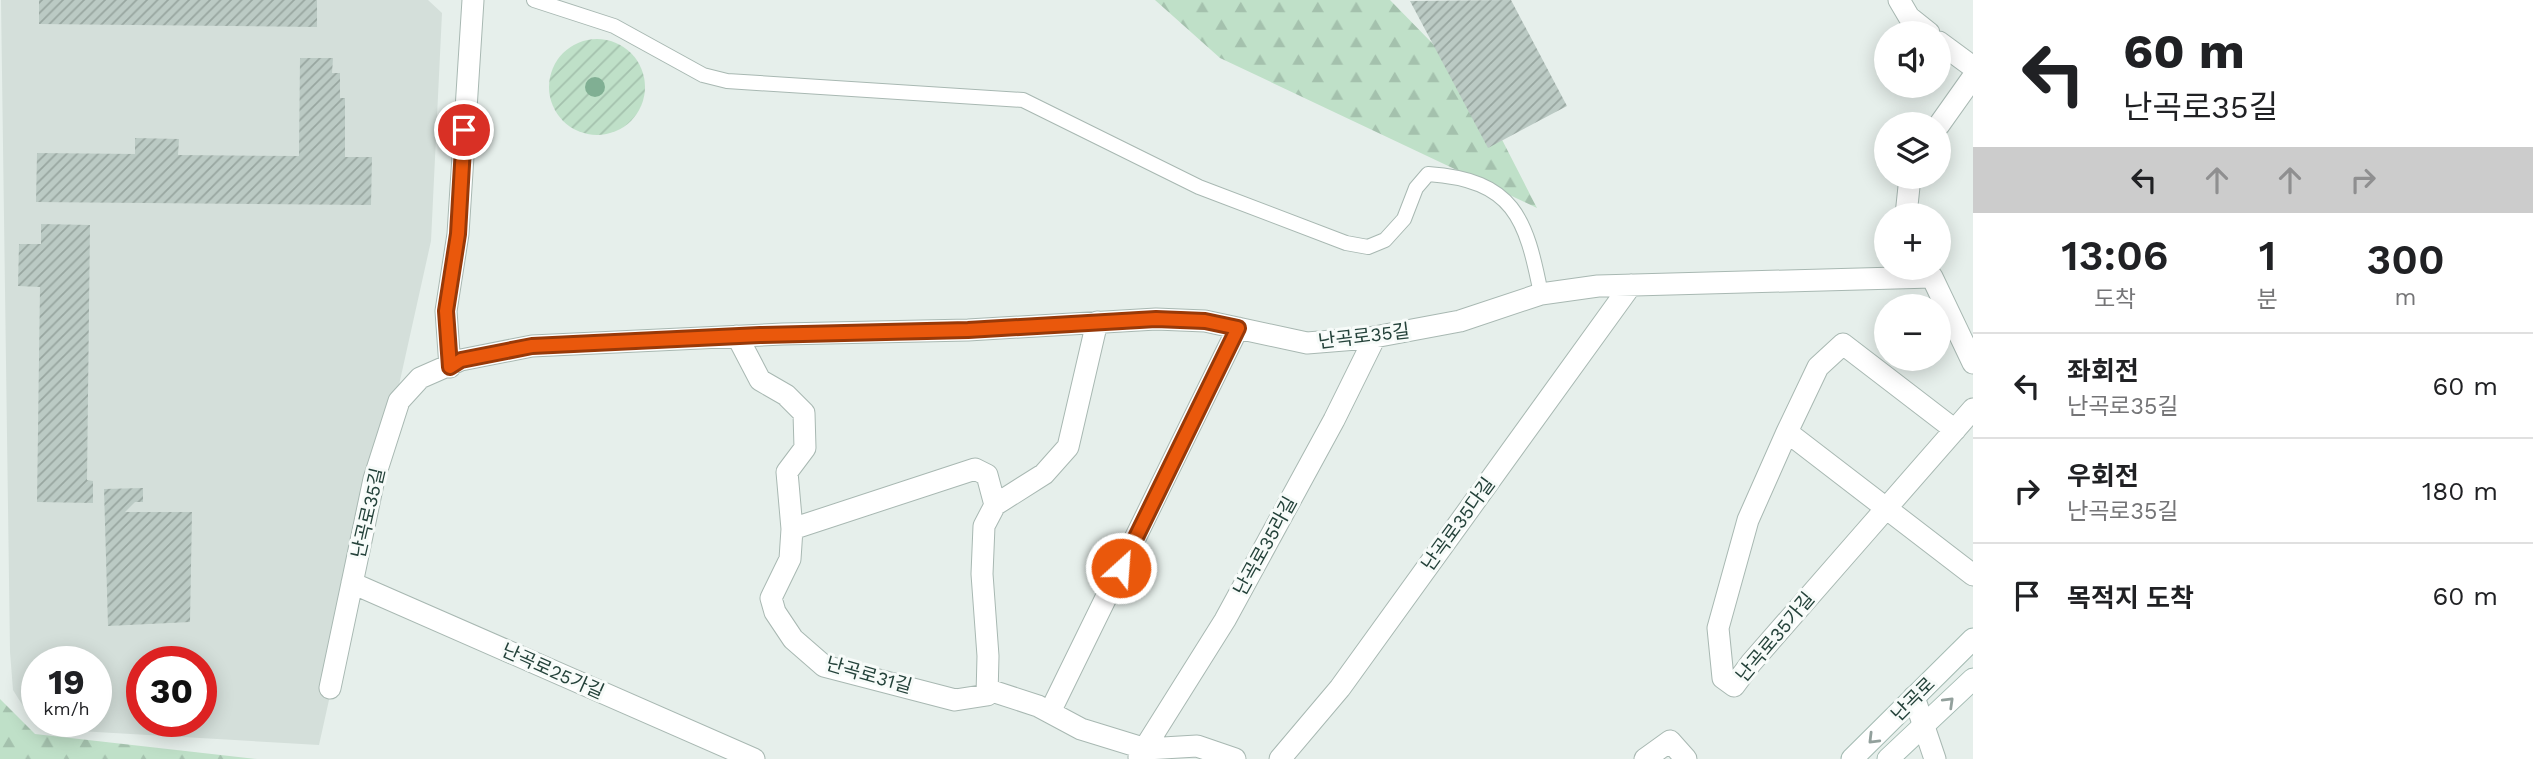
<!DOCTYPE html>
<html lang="ko">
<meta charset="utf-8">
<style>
body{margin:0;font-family:"Work Sans","Noto Sans KR",sans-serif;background:#f2f2f2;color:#202124;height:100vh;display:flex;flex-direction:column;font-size:26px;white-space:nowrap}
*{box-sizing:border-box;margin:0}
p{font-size:23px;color:#757577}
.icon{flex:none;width:38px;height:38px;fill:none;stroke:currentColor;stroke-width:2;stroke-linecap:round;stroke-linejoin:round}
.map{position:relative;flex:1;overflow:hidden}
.panel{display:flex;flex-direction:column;background:#fff;width:560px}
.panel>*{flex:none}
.banner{background:#fff;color:#202124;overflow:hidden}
.buttons{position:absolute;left:1874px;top:21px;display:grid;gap:14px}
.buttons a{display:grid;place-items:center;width:77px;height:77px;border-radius:50%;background:#fff;box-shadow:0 4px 18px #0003;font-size:35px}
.speed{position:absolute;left:21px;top:646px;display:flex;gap:14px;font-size:35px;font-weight:700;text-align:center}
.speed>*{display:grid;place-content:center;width:91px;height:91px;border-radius:50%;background:#fff;box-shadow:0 4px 18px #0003;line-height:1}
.speed small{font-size:18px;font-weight:400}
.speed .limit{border:10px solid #d22;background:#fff;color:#111}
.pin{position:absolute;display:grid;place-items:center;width:60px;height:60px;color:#fff;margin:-30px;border:4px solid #fff;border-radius:50%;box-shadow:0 2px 7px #0007}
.me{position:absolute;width:77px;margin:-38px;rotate:26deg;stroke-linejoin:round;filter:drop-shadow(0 0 5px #0008)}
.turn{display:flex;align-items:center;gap:24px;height:147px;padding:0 35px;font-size:32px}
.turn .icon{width:91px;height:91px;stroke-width:2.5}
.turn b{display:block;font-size:49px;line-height:60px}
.lanes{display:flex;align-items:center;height:66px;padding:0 35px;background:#0003;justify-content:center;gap:35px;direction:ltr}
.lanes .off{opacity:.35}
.eta{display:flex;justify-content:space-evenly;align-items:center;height:119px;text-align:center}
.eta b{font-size:42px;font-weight:600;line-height:49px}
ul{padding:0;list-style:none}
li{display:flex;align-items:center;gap:21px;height:105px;padding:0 35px;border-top:2px solid #e0e0e0}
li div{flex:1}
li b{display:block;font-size:26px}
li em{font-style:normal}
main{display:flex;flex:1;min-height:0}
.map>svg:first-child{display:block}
.built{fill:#d4dfda;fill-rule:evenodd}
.forest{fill:url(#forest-firs)}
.garden{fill:url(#garden-furrows)}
.building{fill:url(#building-hatch)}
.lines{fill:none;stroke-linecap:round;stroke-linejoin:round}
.service-casing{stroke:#a8b8b2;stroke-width:16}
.minor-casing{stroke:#a8b8b2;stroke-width:23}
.secondary-casing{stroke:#a4bbb3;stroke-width:23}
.service{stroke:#fff;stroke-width:14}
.minor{stroke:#fff;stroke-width:21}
.secondary{stroke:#fff;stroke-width:21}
.tree{fill:#80af93}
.oneway{stroke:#92a09c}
.route-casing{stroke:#983908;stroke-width:18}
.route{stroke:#ea580c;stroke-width:12}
.labels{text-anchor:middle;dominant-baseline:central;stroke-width:6;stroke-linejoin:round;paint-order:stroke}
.street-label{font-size:19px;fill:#24423a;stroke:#f7fbf9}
</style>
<main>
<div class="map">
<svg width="1973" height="759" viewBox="0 0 1973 759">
<defs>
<pattern id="forest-firs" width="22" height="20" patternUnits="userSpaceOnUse" patternTransform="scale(1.75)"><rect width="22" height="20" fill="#bfe0c8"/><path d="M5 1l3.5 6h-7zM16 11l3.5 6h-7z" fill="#a4c1ad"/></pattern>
<pattern id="garden-furrows" width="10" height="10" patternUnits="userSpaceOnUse" patternTransform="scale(1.75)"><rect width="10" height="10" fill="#bfe0c8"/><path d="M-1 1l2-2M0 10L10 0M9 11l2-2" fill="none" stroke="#a4c1ad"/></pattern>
<pattern id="building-hatch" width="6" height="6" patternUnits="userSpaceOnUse" patternTransform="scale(1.75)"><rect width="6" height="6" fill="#bbcac4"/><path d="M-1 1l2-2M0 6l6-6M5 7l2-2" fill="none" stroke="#98a6a0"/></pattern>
</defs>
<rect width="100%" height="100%" fill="#e6efeb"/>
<path class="built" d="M1 0H428L442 13 431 241 319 745 79 731 40 724 23 706 13 690 10 652ZM37 662H96V721H37ZM142 662H201V721H142Z"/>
<path class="forest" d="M1155 0H1390L1475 87 1537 208 1220 58Z
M0 699 35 734 257 759H0Z"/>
<path class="garden" d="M549 87a48 48 0 1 1 96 0a48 48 0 1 1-96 0Z"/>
<path class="building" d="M39 0H317V27L39 24Z
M1511 0 1567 106 1488 148 1410 1Z
M300 58H333L332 73H340V98H345V157H372L371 205 36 202 37 153 135 154V138L179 139 178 155 299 156Z
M41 224 90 225 87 480 93 481V503L37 502 40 287 18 286 19 244H41Z
M143 488V502H135L125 512H192L190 622 108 626 104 489Z"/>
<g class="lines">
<defs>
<path id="service" d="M534 0 614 26 703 75 727 81 1023 100 1199 187 1346 243 1368 247 1385 240 1404 219 1416 188 1428 174C1514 180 1526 218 1541 294"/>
<path id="minor" d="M1899 0 1909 17 1929 33
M1939 42 1973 67
M1939 125 1973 77
M1906 215 1910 177
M737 336 760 380 786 395 804 413 805 448 787 472 792 529 790 559 771 598 775 612 793 639 824 666 955 700 987 695 989 690 1038 706 1081 729 1146 749 1197 746 1235 759
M450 367 446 311 458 234 473 0
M1955 430 1843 344 1818 367 1787 432 1748 520 1718 628 1723 678 1734 686 1751 663C1825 578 1899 494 1973 409
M1787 432 1973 575
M792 529 975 469 987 475 995 505
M352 583 754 759
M330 688 374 479 399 401 420 378 461 360 532 346 783 334 968 330 1156 319 1205 321 1307 343 1369 338 1460 321 1541 294 1598 286 1932 277 1973 363
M987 695 988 656 982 574 984 526 995 505 1044 474 1068 447 1097 322
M1914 697 1935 759
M1050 712 1238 328
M1139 757 1225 620 1334 420 1375 337
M1280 759 1340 688 1631 285
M1645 759 1670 741 1686 759"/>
<path id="secondary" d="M1852 759 1973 639
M1888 759 1973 679"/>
</defs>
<use href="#service" class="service-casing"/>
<use href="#minor" class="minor-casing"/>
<use href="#secondary" class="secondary-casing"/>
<use href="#service" class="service"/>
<use href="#minor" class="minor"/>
<use href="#secondary" class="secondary"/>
</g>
<circle class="tree" cx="595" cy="87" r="10"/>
<defs><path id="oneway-chevron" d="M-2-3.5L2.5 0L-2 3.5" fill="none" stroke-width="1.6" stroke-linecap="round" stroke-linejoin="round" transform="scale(1.75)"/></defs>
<g class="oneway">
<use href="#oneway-chevron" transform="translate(1949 702) rotate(-44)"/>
<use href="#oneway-chevron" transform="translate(1873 739) rotate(135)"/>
</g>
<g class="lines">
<defs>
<path id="route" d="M464 130 458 234 446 311 450 367 461 360 532 346 760 335 968 330 1156 319 1205 321 1238 328 1121 568"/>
</defs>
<use href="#route" class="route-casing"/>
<use href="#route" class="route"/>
</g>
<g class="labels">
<g class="street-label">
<text transform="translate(1364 336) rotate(-7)">난곡로35길</text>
<text transform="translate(368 513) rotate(-77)">난곡로35길</text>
<text transform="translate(1458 524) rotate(-54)">난곡로35다길</text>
<text transform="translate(1265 546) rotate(-61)">난곡로35라길</text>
<text transform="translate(1775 637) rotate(-50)">난곡로35가길</text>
<text transform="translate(553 671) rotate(24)">난곡로25가길</text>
<text transform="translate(869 675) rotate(16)">난곡로31길</text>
<text transform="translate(1913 699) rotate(-45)">난곡로</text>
</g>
</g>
</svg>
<div class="buttons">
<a><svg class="icon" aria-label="sound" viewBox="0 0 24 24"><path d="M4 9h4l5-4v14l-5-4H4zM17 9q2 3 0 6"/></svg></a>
<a><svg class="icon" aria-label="layers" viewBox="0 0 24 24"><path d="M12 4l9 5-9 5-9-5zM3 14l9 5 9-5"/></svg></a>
<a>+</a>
<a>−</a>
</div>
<div class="speed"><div>19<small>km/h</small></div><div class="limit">30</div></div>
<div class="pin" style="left:464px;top:130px;background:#d93025"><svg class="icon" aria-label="arrive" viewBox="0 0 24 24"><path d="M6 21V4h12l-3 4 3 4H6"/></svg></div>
<svg class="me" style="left:1121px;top:568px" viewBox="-20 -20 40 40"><circle r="17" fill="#ea580c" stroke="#fff" stroke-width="3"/><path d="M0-11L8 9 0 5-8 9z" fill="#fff"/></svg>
</div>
<section class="panel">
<div class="banner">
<div class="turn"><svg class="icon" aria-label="left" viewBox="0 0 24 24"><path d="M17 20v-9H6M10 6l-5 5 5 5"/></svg><div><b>60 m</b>난곡로35길</div></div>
<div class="lanes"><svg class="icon" aria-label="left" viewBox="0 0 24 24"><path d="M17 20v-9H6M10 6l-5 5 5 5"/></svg><svg class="icon off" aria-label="ahead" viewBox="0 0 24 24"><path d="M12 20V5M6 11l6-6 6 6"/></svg><svg class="icon off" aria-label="ahead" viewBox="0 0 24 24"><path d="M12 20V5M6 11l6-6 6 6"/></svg><svg class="icon off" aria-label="right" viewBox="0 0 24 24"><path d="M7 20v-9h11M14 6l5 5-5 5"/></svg></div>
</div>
<div class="eta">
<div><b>13:06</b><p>도착</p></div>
<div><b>1</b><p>분</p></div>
<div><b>300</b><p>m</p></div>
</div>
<ul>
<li><svg class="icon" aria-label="left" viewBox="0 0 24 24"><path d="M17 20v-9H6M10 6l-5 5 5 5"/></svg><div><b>좌회전</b><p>난곡로35길</p></div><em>60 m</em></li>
<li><svg class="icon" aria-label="right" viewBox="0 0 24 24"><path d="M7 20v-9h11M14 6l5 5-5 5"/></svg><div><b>우회전</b><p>난곡로35길</p></div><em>180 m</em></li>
<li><svg class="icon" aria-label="arrive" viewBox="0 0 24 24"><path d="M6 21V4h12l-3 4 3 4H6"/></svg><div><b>목적지 도착</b></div><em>60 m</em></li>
</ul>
</section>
</main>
